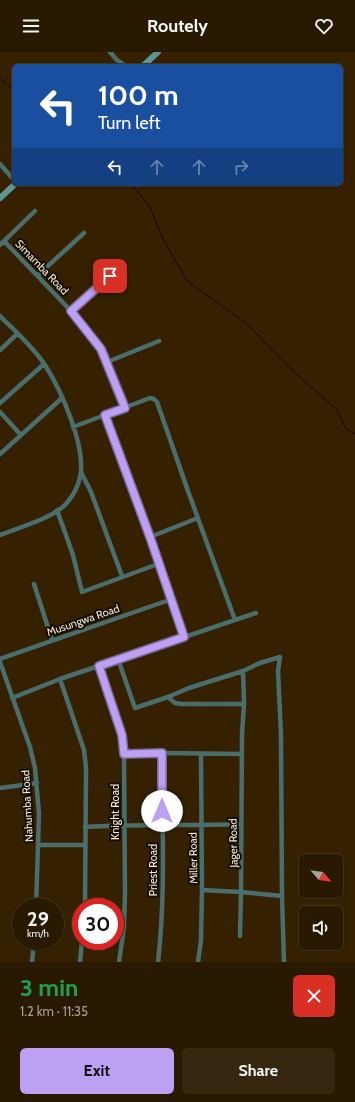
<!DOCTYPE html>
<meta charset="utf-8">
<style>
body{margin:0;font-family:Cabin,sans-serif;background:#34260f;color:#f1f3f6;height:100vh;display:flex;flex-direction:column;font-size:15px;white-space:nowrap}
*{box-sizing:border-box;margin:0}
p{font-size:13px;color:#a5a099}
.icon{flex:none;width:22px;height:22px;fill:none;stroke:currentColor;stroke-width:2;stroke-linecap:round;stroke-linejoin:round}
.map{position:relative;height:910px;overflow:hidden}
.drawer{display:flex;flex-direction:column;background:#281900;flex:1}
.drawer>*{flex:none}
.banner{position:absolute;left:12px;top:12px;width:331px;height:122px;border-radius:6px;box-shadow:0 1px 3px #0004,0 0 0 1px #443822;background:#1a4fa0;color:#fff;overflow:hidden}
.needle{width:26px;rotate:118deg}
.tools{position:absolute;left:299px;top:802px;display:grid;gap:8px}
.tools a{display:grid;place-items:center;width:44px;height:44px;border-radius:6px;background:#281900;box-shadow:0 1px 3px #0004,0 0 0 1px #443822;font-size:20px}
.speed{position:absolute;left:12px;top:846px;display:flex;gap:8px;font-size:20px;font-weight:700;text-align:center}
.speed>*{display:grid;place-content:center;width:52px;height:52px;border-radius:50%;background:#281900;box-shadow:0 1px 3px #0004,0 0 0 1px #443822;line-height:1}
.speed small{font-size:10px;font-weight:400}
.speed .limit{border:6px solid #d22;background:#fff;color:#111}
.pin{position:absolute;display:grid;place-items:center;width:34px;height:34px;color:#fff;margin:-17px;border-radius:8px;box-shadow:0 2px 6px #0006}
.me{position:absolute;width:44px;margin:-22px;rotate:0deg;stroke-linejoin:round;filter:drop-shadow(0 0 3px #0008)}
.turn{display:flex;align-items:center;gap:14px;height:84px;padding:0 20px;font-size:18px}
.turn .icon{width:52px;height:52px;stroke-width:2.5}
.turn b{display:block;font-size:28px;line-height:34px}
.lanes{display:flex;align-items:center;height:38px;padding:0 20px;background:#0003;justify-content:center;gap:20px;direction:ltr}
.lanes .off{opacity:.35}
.round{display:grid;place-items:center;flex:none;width:42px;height:42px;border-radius:6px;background:#34260f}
.head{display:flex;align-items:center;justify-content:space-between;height:68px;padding:0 20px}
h1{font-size:24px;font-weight:800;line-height:30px;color:#1e9e55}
.button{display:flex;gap:8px;margin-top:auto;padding:8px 20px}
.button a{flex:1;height:46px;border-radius:6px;background:#bca0f2;color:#111;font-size:16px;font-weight:800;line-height:46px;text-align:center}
.button a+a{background:#34260f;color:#f1f3f6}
header{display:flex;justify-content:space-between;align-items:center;height:52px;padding:0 20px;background:#281900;font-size:18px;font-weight:800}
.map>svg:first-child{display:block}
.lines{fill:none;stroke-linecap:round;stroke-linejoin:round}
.stream{stroke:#1b0026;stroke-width:1}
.street{stroke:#4a6d6d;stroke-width:4.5}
.secondary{stroke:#5c9696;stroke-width:6}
.route-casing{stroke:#7a689d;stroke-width:10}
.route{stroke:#bca0f2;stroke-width:7}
.labels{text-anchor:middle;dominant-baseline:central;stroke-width:4;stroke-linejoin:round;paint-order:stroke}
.street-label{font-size:11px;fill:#f6e9d6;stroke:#160d02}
</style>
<header><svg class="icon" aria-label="menu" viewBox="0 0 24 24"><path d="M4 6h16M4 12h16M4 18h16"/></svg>Routely<svg class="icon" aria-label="heart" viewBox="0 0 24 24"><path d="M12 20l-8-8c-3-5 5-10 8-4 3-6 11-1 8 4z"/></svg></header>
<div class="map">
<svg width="355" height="910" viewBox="0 0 355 910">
<rect width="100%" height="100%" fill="#352100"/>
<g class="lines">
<path class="stream" d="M0 27 14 38
M131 132 150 155 162 185 187 229 247 272 291 317 336 357 339 362 346 377 355 382"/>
<path class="street" d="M110 0 117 8 126 14
M0 112 14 128
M4 189 71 259 95 289 107 310 125 356
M0 193 35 159
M38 223 84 181
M71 259 111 224
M0 264C15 279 33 295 45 313 61 338 87 396 80 425 78 435 73 444 66 452 51 467 20 475 0 483
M0 298 17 282
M107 310 159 289
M0 351 44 312
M0 360 20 382
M105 363 150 485 184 585
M73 375 150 346 154 347 157 350 188 439 235 568
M0 402 62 346
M81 420 91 440 122 524
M57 458 73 503 82 540 158 512
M150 485 198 466
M34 532 52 588
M0 607 172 547
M118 607 135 656 168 645 189 636 243 619 260 611 280 605 278 619 281 683 282 844 284 910
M0 610 30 695 35 716 39 762 36 855
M99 614 122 683 124 702 125 842 124 875 119 910
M243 619 244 652
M60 627 84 698 86 716 85 855
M168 645 175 651 181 652H244L242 682 241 840 202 838
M12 646 60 627 256 561
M124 702 162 701 242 702
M0 736 37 731
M85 775C137 772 189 774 241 772
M38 793H85
M240 884 241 840 282 844
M32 910 34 889
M80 910 82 889
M158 910C166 840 162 771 162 701
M198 910 201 888 202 838 201 702"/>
<path class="secondary" d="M143 14 158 0
M0 146 15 132"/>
</g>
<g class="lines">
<defs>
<path id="route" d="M110 224 71 259 101 297 125 356 105 363 150 485 184 585 99 614 122 683 124 702 162 701V759"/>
</defs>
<use href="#route" class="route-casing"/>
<use href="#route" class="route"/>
</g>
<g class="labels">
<g class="street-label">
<text transform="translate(42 215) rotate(46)">Simamba Road</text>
<text transform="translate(83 568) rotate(-19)">Musungwa Road</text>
<text transform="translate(27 754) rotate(-93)">Nahumba Road</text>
<text transform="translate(115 760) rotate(-90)">Knight Road</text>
<text transform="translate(233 791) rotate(-91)">Jager Road</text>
<text transform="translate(193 806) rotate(-91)">Miller Road</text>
<text transform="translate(153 818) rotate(-90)">Priest Road</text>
</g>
</g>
</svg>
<div class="tools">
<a><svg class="needle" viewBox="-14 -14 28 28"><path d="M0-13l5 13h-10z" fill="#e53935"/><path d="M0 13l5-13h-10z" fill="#a5a099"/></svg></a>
<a><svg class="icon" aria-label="sound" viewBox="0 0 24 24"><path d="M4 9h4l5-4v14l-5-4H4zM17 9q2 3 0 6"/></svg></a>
</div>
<div class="speed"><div>29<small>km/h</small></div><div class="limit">30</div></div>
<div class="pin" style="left:110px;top:224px;background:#d93025"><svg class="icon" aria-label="arrive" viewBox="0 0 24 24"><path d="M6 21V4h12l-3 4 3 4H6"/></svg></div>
<svg class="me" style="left:162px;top:759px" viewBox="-20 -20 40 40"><circle r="19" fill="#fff"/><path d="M0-13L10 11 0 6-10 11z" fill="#bca0f2"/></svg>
<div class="banner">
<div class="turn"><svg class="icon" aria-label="left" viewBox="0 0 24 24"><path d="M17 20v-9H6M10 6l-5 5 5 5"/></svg><div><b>100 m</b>Turn left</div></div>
<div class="lanes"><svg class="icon" aria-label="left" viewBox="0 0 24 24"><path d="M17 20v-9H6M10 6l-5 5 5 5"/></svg><svg class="icon off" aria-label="ahead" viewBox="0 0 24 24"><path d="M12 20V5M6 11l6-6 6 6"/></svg><svg class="icon off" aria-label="ahead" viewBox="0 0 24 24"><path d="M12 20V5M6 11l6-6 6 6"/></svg><svg class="icon off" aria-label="right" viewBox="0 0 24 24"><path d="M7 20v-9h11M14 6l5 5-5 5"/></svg></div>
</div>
</div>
<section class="drawer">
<div class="head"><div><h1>3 min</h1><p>1.2 km · 11:35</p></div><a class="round" style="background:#d93025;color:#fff"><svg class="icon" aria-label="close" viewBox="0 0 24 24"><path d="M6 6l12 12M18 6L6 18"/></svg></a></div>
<div class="button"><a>Exit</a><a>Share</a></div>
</section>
